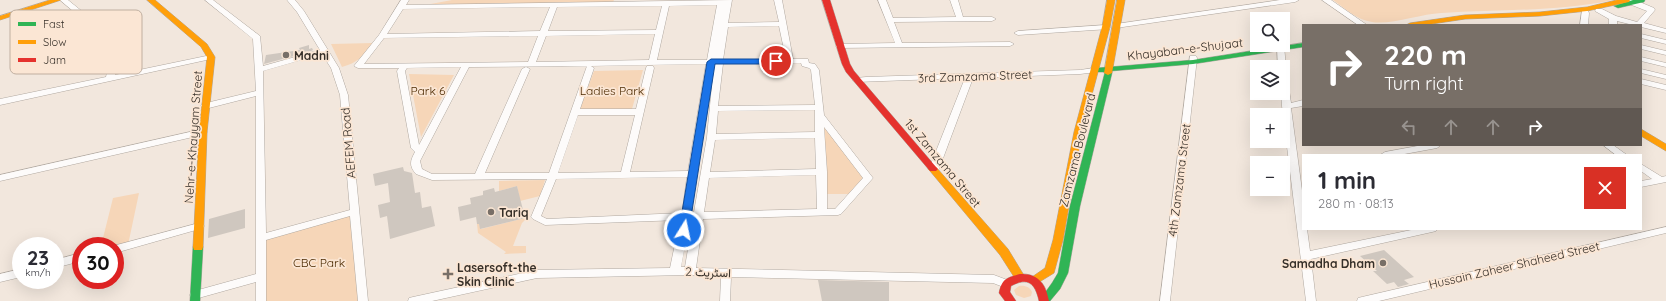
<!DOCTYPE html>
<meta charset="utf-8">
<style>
body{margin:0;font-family:Quicksand,Vazirmatn,sans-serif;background:#f7f7f7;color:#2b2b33;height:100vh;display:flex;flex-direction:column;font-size:15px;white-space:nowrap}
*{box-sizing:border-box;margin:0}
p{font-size:13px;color:#7c7c81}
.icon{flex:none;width:22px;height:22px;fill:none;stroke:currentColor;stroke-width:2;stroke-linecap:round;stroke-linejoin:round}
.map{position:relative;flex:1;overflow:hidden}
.drawer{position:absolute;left:1302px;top:154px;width:340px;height:76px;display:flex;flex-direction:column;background:#fff;border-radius:0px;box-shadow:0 4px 16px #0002}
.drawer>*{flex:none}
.top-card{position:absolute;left:1302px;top:24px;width:340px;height:122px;border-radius:0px;box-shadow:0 4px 16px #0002;background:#786f67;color:#fff;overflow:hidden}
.tools{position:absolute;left:1250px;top:12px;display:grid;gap:8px}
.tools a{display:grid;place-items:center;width:40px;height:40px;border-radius:0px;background:#fff;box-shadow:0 4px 16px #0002;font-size:20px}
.speed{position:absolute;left:12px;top:237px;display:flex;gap:8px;font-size:20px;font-weight:700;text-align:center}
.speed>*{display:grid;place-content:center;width:52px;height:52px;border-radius:50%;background:#fff;box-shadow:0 4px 16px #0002;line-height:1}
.speed small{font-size:10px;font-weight:400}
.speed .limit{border:6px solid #d22;background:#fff;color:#111}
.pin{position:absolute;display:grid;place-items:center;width:34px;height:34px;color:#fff;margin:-17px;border:2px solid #fff;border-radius:50%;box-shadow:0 1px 4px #0007}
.me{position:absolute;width:44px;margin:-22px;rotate:10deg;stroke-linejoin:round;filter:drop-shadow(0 0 3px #0008)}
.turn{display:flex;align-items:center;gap:14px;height:84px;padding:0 16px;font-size:18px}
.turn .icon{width:52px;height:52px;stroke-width:2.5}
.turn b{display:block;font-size:28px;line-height:34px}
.lanes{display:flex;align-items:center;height:38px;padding:0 16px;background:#0003;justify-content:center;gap:20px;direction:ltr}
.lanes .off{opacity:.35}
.round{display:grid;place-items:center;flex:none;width:42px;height:42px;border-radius:0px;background:#f7f7f7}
.summary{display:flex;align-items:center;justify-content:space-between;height:68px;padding:0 16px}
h1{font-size:24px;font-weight:700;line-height:30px}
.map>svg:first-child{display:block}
.green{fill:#f6d6b8}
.building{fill:#cfc7bf}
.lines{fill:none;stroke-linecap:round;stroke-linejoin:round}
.street-casing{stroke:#b0a8a0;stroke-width:1}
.fast-casing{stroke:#b0a8a0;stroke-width:1}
.slow-casing{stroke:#b0a8a0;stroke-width:1}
.jam-casing{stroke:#b0a8a0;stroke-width:1}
.street{fill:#fdfbfa;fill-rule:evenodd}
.fast{fill:#30b455;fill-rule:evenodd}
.slow{fill:#ff9f0a;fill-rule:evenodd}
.jam{fill:#e5322d;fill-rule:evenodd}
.route{fill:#1a73e8;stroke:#114b97}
.poi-dot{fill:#786f67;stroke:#fbe6d4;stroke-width:1.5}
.labels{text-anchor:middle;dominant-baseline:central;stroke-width:3.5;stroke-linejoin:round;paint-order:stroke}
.street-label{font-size:12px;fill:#362f28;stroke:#fbe6d4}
.poi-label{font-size:12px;font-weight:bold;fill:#362f28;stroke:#fbe6d4;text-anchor:start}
.park-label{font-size:12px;fill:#4c2a00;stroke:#fbe6d4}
.key{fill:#fbe6d4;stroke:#c0afa0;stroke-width:1}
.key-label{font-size:11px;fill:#362f28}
</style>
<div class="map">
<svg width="1666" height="301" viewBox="0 0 1666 301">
<rect width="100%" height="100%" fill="#f2e7dd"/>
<path class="green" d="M452 0H614L612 4 420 6Z
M1333 0H1613C1555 12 1500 9 1441 13 1421 14 1391 25 1372 22 1357 20 1346 9 1333 0Z
M373 43C364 56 357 63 342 67L331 44Z
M643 70 632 109H580L594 71Z
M409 74 454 75 421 137Z
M819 115 868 178 854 194H822Z
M545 180 540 196 520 201 517 186 499 191V181Z
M139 193 128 245 101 246 113 198Z
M354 212 363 301H261V238Z
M525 218V220L522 223 513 246H526V253L504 254 506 252 478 233 477 224H479L481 229Z
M1019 286C1025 285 1030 287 1032 292L1031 296 1024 298 1016 295 1014 290Z"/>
<path class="building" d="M309 45V49L312 48 313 50 309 52 264 64 266 55 300 50 299 48Z
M403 167 404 171 412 173 415 193 420 192 422 208 431 206 435 226 390 239 387 216 380 218 378 205 390 202 388 183 375 186 373 174Z
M517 186 525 218 480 229 479 224H477L476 217 460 221 458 207 471 204 470 198 483 195V191L494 188 495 192Z
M245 209V228L208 238 209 219Z
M1384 250 1414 277 1404 280 1409 284 1398 287 1394 282 1387 284 1373 271H1377L1360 256Z
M818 280 889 282V301H822Z"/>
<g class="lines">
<defs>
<path id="street" d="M60 0H68L120 42 121 44 115 75 211 55 215 57 211 59 0 105V99L106 77 113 45Z
M205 0H213L260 36 263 66 320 50 297 12 287 0H295L304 11 339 68 348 95 368 301H358L350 216 266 240V301H256V282L195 299 191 298 190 295 191 292 256 274V96L205 109 201 106 202 104 256 91 253 39ZM322 54 331 68 340 95 350 210 266 233 263 71Z
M401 0H409L406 5 732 0 728 23 779 22 774 0H782L793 59H808L809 63 815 64 819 70 824 115 873 178 841 214 838 215 703 219 696 268 994 275 1010 281 1011 284 1010 287 1006 288 993 283 731 277 730 301H720L721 277 690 275 537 278 432 301H408L409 298 413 297 537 270 670 268 680 220 545 225 533 219 531 217 547 179 432 180 416 174C409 166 410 161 415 152L411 148 397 71 399 68H358L354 66 379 35ZM717 5 707 60H657L669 6ZM662 6 656 30 548 31 557 7ZM550 7 540 31 387 34 403 9ZM779 26 786 59 723 60 728 27ZM655 34 649 60 536 62 546 36ZM538 36 528 62 364 64 384 38ZM801 63 802 66 809 68 811 70 815 105 718 106 723 64ZM706 64 688 171 630 172 654 68 653 66H647L646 68 636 109H580L594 68 591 66ZM714 64 707 137 694 212 691 213ZM587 66 549 173H485L530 69 526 67 522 69 475 174H432L422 169 420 161 469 67 589 66ZM461 67 419 145 405 71 407 68ZM815 110V132L716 134 718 111ZM578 115H635L621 172 558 173ZM824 127 863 178 835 209H827V172ZM815 138 816 169 710 172 715 140ZM816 175 817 209 704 212 709 178ZM687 177 682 213 547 219 541 216 556 179ZM690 219H693L685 267H681Z
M878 0H886L893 18 956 17 950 0H958L963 17H992L996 19 992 21 894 22 902 43 1010 42 1014 44 1010 46 837 48 836 46 840 44 895 43Z
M1280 0H1299L1295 2 1116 28 1112 26 1116 24Z
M1322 0H1331L1367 25H1358Z
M1629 0H1635L1654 8 1655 10 1644 23 1666 29V33L1641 27V25H1633L1617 21V25H1609V19L1595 11 1596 9H1602L1616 16 1637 22 1647 11 1629 4Z
M1582 11H1588L1589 13 1588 25H1580Z
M1106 25 1110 27 1109 29 1018 35 1014 33 1018 31Z
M1641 34 1666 40V44L1641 38Z
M1277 45 1284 46 1286 67 1285 69H1283V67H1278Z
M1641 45 1666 51V55L1641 49Z
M1190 56H1196L1197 58 1170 301H1160Z
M1641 57 1666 63V67L1641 61Z
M1094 68 1098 70 1097 72 1080 74 973 78 939 169 934 172 929 169 965 78 856 82 852 80 856 78 866 77 1080 70Z
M1641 69 1666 75V79L1641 73Z
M1283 74 1287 76 1291 103 1303 100V106L1291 108 1303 198V229H1307L1310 251 1416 229H1437L1436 231 1432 232 1311 259 1316 301H1306L1282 106 1281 93H1283Z
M1641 79 1666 85V90L1641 84Z
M203 129 206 130 207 132 206 134 0 181V175Z
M1423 145H1441L1437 148 1399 155H1380L1385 152Z
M1603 145H1613L1627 155H1616Z
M1641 164 1662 177 1666 176V182L1641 187V181L1652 179 1641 171Z
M199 223 203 224 204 226 203 228 115 253V246H113Z
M1666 227V233L1379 301H1357L1358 298 1362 297Z
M81 253V261L55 268V260Z
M21 269V277L0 282V274Z"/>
<path id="fast" d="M1633 0H1645L1644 2 1618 8 1614 6Z
M1303 43V47L1193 64 1111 71 1112 73 1080 206 1068 273 1060 289 1050 301H1039L1052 283 1058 273 1070 206 1105 72H1097L1096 70 1097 68 1193 60Z
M198 243 202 244 203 247 200 301H190L193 247 194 244Z"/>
<path id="slow" d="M50 0H61L0 20V16Z
M147 0H155L207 44 215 57 207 132 203 247 202 250H194L193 247 199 132 207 57 201 47Z
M1107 0H1115L1110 27 1082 132 1063 240 1054 273 1036 284 1032 283 1031 280 1032 277 1045 268 1053 240 1074 132 1102 27Z
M1117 0H1125L1112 73 1108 75 1104 73Z
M1617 0H1630L1629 2 1587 11 1540 16 1465 19 1425 25H1406L1410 23 1465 15 1540 12 1587 7Z
M1641 129 1666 144V151L1641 136Z
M933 166 936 167 1008 249 1025 277 1024 280 1020 281 1016 280 1000 255 930 171 928 169Z"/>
<path id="jam" d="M822 0H830L850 64 854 71 936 167 938 169 936 171H930L846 72 842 64Z
M1020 274C1038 273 1046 284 1049 301H1039C1035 283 1028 277 1011 286L1010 292 1016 301H1005L999 293C1002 279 1006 278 1020 274Z"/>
</defs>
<use href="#street" class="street-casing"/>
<use href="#fast" class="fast-casing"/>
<use href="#slow" class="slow-casing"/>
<use href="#jam" class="jam-casing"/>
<use href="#street" class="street"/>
<use href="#fast" class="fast"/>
<use href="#slow" class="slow"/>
<use href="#jam" class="jam"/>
</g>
<path class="route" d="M711 59H776L780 61 776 64H715L689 230 684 233 679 230 707 62Z"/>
<g class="poi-dot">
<circle cx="286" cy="55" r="4"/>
<circle cx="491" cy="212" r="4"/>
<circle cx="1383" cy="263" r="4"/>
<path d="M446 268h4v4h4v4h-4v4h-4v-4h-4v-4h4z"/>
</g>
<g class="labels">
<g class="street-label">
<text transform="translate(1185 49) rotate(-7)">Khayaban-e-Shujaat</text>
<text transform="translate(975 76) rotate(-2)">3rd Zamzama Street</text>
<text transform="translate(193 137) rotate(-86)">Nehr-e-Khayyam Street</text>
<text transform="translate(348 143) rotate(-95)">AEFEM Road</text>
<text transform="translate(1077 150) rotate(-76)">Zamzama Boulevard</text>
<text transform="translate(943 163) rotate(50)">1st Zamzama Street</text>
<text transform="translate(1179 180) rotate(-83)">4th Zamzama Street</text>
<text transform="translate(1514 265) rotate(-13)">Hussain Zaheer Shaheed Street</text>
<text transform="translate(708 272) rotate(2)">اسٹریٹ 2</text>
</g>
<g class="poi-label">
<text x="294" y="55">Madni</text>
<text x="499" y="212">Tariq</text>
<text x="1375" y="263" text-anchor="end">Samadha Dham</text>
<text x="457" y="267">Lasersoft-the<tspan x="457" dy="14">Skin Clinic</tspan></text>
</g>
<g class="park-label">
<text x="428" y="90">Park 6</text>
<text x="612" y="90">Ladies Park</text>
<text x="319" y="262">CBC Park</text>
</g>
</g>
<rect x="10" y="10" width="132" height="64" rx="6" class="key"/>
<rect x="18" y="22" width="18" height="4" fill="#30b455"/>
<rect x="18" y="40" width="18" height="4" fill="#ff9f0a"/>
<rect x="18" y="58" width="18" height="4" fill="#e5322d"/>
<g class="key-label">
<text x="43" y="28">Fast</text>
<text x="43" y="46">Slow</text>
<text x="43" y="64">Jam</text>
</g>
</svg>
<div class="tools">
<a><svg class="icon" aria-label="search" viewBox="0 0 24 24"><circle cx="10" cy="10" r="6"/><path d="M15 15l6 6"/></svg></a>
<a><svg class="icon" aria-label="layers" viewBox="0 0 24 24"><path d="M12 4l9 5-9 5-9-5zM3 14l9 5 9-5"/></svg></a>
<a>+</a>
<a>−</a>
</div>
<div class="speed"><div>23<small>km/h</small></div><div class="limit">30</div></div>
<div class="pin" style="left:776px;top:61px;background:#d93025"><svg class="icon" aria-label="arrive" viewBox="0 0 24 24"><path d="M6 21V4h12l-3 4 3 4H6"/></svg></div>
<svg class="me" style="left:684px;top:230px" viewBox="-20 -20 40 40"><circle r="17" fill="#1a73e8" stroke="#fff" stroke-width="3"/><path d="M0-11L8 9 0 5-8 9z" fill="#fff"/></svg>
<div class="top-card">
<div class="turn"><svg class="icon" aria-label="right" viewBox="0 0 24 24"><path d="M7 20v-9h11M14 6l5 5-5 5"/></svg><div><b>220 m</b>Turn right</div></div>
<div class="lanes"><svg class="icon off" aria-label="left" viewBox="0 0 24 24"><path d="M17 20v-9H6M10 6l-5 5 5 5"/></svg><svg class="icon off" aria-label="ahead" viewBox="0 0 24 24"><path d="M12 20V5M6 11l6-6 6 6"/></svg><svg class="icon off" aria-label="ahead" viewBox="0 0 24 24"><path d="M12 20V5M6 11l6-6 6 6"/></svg><svg class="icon" aria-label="right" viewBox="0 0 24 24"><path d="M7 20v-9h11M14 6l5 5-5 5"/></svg></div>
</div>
<section class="drawer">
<div class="summary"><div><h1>1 min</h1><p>280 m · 08:13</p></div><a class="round" style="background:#d93025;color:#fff"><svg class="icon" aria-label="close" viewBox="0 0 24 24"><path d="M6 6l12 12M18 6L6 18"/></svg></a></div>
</section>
</div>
